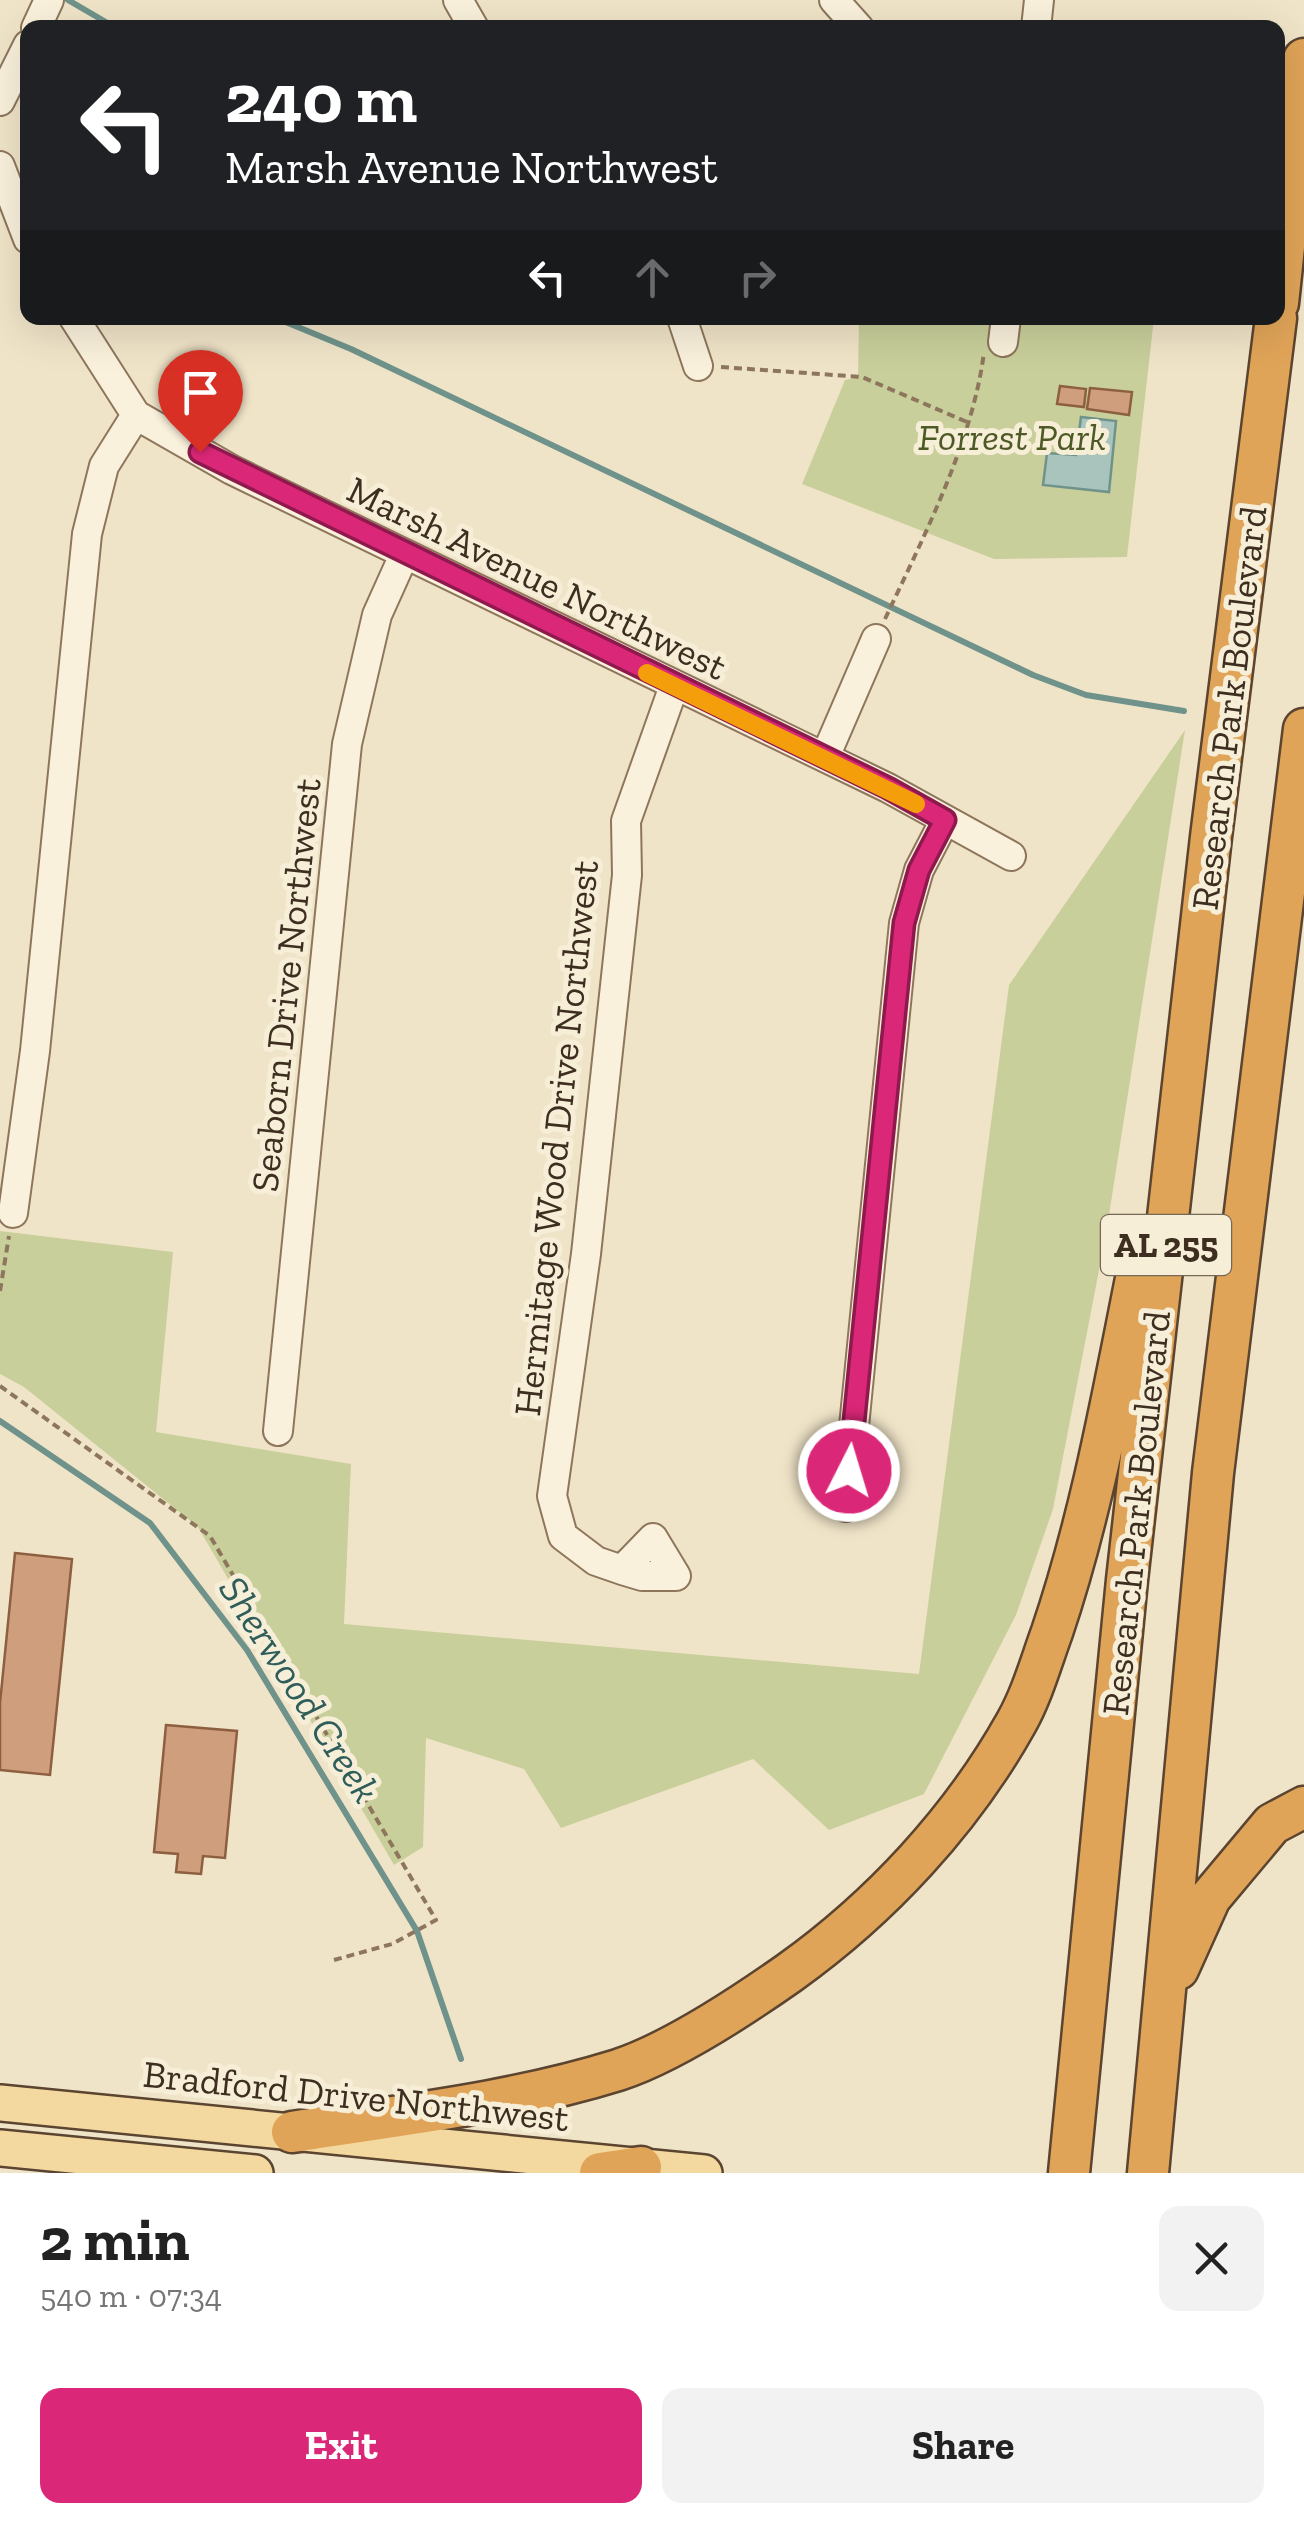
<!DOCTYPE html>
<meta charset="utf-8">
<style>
body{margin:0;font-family:"Zilla Slab",serif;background:#f2f2f2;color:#222;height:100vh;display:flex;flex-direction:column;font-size:38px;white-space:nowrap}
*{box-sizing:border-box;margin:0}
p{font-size:32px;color:#767676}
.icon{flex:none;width:55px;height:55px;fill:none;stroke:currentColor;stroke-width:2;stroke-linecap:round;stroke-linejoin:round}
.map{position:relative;height:2173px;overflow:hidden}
.details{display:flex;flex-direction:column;background:#fff;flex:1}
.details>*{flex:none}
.guide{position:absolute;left:20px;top:20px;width:1265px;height:305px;border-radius:20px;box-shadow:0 10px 40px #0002;background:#202124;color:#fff;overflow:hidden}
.pin{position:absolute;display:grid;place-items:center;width:85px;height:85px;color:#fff;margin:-102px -42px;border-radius:50% 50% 50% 0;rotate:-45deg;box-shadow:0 0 10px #0007}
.pin .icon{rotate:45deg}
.me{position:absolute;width:110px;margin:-55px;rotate:5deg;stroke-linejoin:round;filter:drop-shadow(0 0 8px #0008)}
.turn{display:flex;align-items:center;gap:35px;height:210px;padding:0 40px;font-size:45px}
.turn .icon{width:130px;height:130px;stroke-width:2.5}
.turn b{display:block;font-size:70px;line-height:85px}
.lanes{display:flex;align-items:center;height:95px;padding:0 40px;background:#0003;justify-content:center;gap:50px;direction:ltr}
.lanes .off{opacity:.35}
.round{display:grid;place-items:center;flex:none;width:105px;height:105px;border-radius:20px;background:#f2f2f2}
.overview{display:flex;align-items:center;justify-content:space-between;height:170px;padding:0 40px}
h1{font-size:60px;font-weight:700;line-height:75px}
.primary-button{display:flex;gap:20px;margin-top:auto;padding:20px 40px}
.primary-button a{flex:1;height:115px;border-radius:20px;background:#db2777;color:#fff;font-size:40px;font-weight:700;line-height:115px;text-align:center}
.primary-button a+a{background:#f2f2f2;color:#222}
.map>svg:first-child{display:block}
.green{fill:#c9cf9b}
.water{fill:#a9c4bc;stroke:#6f938a;stroke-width:2.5}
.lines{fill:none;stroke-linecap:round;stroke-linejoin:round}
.stream{stroke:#6f938a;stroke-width:6}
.building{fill:#cf9f7d;stroke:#8d5f41;stroke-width:2.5}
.minor-casing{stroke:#8d765c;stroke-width:32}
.major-casing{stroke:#5b4430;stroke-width:40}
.highway-casing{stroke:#5b4430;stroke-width:45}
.path{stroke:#8d765c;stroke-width:4;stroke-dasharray:8 5;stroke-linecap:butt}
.minor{stroke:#faf1dc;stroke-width:28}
.major{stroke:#f3d9a0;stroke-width:35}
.highway{stroke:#e0a458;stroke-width:40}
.route-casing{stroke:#8e194d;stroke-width:25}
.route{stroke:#db2777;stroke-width:18}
.slow{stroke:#f59e0b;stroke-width:18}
.labels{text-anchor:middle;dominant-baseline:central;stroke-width:10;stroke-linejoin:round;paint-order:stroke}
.shield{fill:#f7eed8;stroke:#756857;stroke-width:2.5}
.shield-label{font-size:35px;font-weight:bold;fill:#3d2e20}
.park-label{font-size:38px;font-style:italic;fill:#4d5a26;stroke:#f7eed8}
.street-label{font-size:38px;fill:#3d2e20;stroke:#f7eed8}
.water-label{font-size:40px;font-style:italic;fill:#2f5d5a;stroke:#f7eed8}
</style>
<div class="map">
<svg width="1304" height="2173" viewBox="0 0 1304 2173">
<rect width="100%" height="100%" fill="#f0e4c8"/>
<path class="green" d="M859 318H1154L1127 557 994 559 802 484 845 380 858 377Z
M1185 730 1106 1234 1053 1509 1016 1615 924 1794 829 1830 753 1759 561 1828 524 1769 426 1738 423 1847 394 1865 198 1527 24 1387 0 1374V1231L173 1252 156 1432 351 1464 344 1624 919 1674 1009 985Z"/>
<path class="water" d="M1081 417 1116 421 1109 492 1043 485 1047 453 1076 455Z"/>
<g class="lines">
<path class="stream" d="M68 0 116 28
M276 318 351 349 1033 675 1086 695 1184 711
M0 1421 150 1523 247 1650 417 1931 461 2059"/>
</g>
<path class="building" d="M1060 386 1086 389 1084 407 1057 404Z
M1090 388 1132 392 1129 415 1087 409Z
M15 1553 72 1559 50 1775 0 1770V1703Z
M166 1725 237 1731 225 1858 203 1856 201 1874 176 1872 178 1854 154 1852Z"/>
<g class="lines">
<defs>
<path id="minor" d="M458 0 474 28
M834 0 859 28
M36 28 49 0
M1036 28 1039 0
M0 101 28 45
M0 166 28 239
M74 318 136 415 232 470 888 788 1011 856
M682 318 698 366
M1003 342 1006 318
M825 757 876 639
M13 1213 35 1051 87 534 104 466 136 415
M278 1431 347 744 377 615 404 555
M846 1507 904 923 919 870 945 820
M653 1538 676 1576H642L622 1570Z
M622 1570 596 1561 563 1536 552 1496 586 1254 627 875 626 821 674 686"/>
<path id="major" d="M0 2103 704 2173
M0 2148 255 2173"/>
<path id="highway" d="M1278 303 1304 59
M1178 1969 1210 1898 1272 1824 1304 1807
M292 2132C401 2115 512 2103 618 2070 673 2052 742 2006 789 1973 880 1908 961 1821 1016 1723 1032 1695 1041 1662 1052 1632 1094 1508 1116 1377 1142 1249
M600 2173 641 2167
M1069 2173 1127 1580 1211 837 1276 318
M1148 2173 1213 1473 1304 729"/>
</defs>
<use href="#minor" class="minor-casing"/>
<use href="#major" class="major-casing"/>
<use href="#highway" class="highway-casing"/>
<path class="path" d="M721 367 862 377 967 422
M885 619C923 538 973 441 984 352
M0 1291 9 1236
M0 1386 210 1536 436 1920 392 1944 334 1960"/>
<use href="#minor" class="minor"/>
<use href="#major" class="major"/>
<use href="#highway" class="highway"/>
</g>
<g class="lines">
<defs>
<path id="route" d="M200 452 888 788 945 820 919 870 904 923 849 1471"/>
</defs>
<use href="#route" class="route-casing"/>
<use href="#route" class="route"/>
<path class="slow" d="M647 673 916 804"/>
</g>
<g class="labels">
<rect class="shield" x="1101" y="1215" width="130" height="60" rx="8"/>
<g class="shield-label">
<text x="1166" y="1245">AL 255</text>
</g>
<g class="park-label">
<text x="1012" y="437">Forrest Park</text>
</g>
<g class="street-label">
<text transform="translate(537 578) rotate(26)">Marsh Avenue Northwest</text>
<text transform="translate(1229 708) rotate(-83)">Research Park Boulevard</text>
<text transform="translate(286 985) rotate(-84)">Seaborn Drive Northwest</text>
<text transform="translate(556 1138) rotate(-84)">Hermitage Wood Drive Northwest</text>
<text transform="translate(1136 1513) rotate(-84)">Research Park Boulevard</text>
<text transform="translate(356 2096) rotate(6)">Bradford Drive Northwest</text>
</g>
<g class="water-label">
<text transform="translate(300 1689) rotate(57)">Sherwood Creek</text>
</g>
</g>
</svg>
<div class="pin" style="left:200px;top:452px;background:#d93025"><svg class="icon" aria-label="arrive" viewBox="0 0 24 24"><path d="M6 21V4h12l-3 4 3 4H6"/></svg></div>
<svg class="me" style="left:849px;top:1471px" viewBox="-20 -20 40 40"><circle r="17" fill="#db2777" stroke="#fff" stroke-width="3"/><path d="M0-11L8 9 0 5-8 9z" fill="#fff"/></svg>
<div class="guide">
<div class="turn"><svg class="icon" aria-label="left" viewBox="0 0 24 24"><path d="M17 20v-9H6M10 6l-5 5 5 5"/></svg><div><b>240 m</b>Marsh Avenue Northwest</div></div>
<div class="lanes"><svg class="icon" aria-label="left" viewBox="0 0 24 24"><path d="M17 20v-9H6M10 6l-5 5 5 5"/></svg><svg class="icon off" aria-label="ahead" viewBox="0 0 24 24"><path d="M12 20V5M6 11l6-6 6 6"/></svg><svg class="icon off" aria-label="right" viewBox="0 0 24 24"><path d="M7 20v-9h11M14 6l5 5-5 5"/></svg></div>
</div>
</div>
<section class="details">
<div class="overview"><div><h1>2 min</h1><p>540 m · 07:34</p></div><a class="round"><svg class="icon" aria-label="close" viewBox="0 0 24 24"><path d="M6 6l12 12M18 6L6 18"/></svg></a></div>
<div class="primary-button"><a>Exit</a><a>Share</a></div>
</section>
